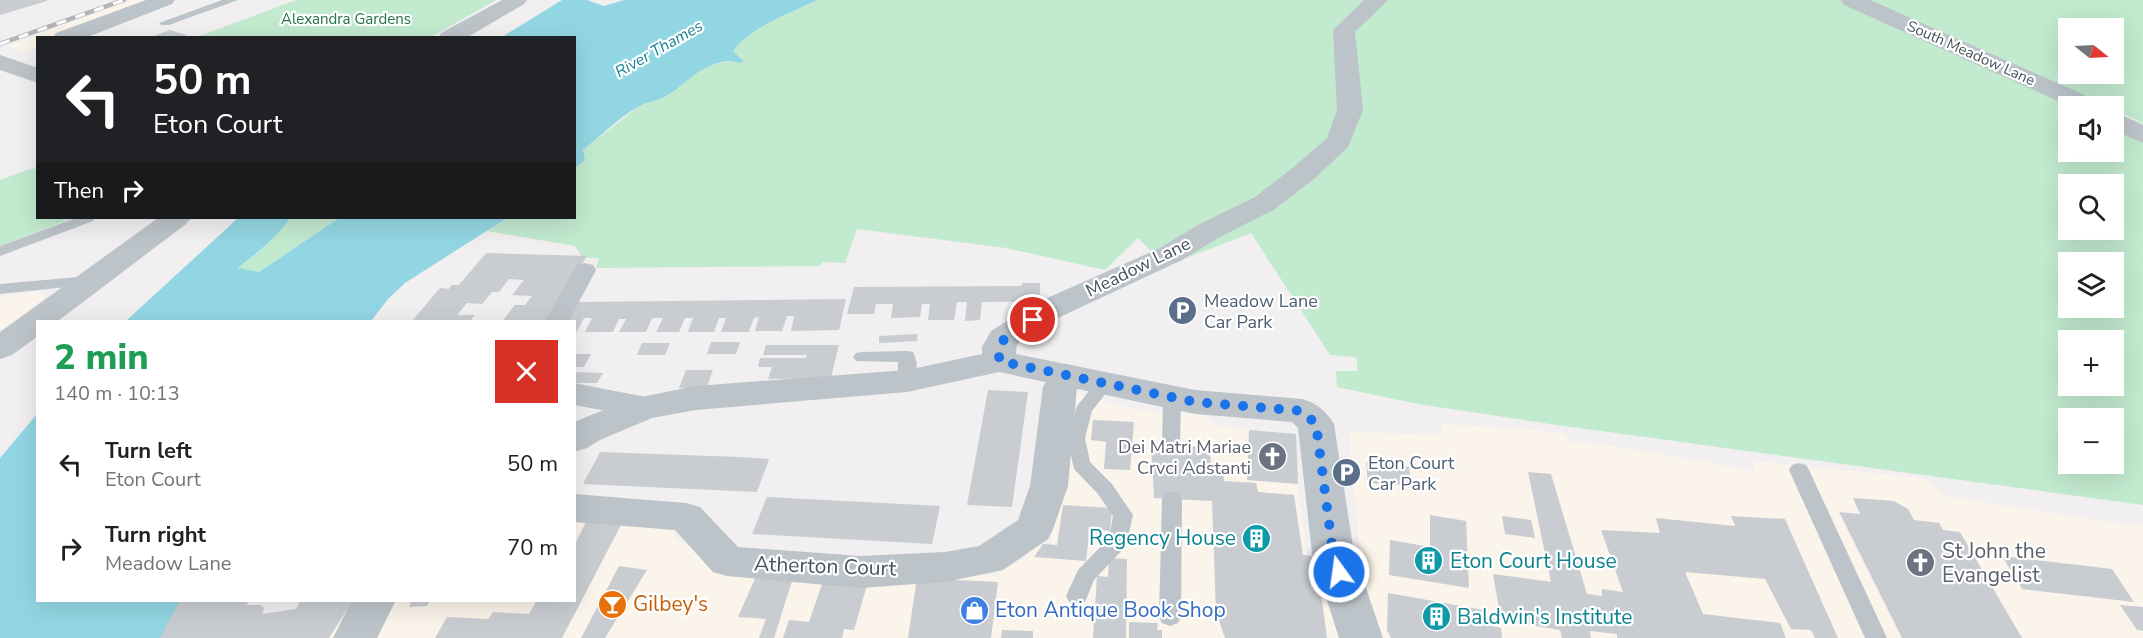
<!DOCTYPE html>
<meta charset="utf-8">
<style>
body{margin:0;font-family:"Nunito Sans",sans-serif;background:#f6f6f6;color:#202124;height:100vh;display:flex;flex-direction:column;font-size:22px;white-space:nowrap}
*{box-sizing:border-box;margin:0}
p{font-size:20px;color:#757577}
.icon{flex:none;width:33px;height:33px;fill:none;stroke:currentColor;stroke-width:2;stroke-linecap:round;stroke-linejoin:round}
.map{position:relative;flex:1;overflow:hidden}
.panel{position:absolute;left:36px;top:320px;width:540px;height:282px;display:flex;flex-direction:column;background:#fff;border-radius:0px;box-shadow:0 6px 24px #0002}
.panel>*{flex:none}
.hud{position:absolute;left:36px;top:36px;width:540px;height:183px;border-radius:0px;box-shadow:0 6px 24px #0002;background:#202124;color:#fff;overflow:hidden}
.needle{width:39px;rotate:108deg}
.tools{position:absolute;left:2058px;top:18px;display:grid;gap:12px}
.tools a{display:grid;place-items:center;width:66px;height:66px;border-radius:0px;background:#fff;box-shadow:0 6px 24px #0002;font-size:30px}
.pin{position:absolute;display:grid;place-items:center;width:51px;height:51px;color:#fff;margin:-26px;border:3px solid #fff;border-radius:50%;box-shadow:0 2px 6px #0007}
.me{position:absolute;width:66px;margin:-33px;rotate:346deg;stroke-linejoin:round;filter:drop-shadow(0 0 4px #0008)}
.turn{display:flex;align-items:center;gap:21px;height:126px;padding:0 18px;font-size:27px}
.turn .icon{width:78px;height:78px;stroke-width:2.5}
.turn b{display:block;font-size:42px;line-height:51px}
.then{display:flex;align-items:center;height:57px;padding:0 18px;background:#0003;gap:12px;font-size:22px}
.round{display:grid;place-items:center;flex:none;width:63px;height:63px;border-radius:0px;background:#f6f6f6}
.head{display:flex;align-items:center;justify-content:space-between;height:102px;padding:0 18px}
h1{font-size:36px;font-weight:800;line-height:45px;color:#1e9e55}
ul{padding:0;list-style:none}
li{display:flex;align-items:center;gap:18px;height:84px;padding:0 18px}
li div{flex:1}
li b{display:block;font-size:22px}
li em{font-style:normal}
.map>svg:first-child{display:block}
.commercial{fill:#faf4ea}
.green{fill:#c2eacf;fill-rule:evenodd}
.water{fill:#93d6e3}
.building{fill:#c9ccd1}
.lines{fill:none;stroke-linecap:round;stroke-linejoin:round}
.service{fill:#bcc4ca;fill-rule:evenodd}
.pedestrian{fill:#bcc4ca;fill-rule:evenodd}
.minor{fill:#bcc4ca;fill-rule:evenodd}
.tertiary{fill:#bcc4ca;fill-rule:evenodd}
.rail-casing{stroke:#b2b4b8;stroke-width:4.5}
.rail{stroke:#fff;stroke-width:3;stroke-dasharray:10;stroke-linecap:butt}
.route{stroke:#1a73e8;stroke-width:10;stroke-dasharray:0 18}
.labels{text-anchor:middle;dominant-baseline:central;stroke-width:4.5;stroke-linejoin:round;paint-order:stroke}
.far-park-label{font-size:15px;fill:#217446;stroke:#fff}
.far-street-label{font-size:15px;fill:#49535a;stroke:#fff}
.far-water-label{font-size:16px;font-style:italic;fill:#1a8194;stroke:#fff}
.street-label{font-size:18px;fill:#49535a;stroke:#fff}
.service-label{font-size:18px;fill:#4e5e75;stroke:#fff;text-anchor:start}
.worship-label{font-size:18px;fill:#5b616d;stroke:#fff;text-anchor:end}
.near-culture-label{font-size:21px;fill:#0d838f;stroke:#fff;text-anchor:start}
.near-worship-label{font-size:21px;fill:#5b616d;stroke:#fff;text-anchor:start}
.near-street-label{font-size:21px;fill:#49535a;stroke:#fff}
.near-food-label{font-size:21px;fill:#c56008;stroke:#fff;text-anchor:start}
.near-shop-label{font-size:21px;fill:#366cbe;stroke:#fff;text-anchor:start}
</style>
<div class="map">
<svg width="2143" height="638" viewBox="0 0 2143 638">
<rect width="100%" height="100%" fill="#f1efef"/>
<path class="commercial" d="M131 0H161L61 37 38 38 37 47 23 52 7 46Z
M40 291 44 299 0 331V297Z
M1066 390 1116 405 1154 412 1207 414 1209 420 1219 426 1292 435 1308 565 1362 573 1349 432 1442 435 1441 424 1513 428 1564 433 1568 441 1614 446 1754 471V461L1925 478 1944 496 2143 527V638H272L290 612 347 610 363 600H574L575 522 672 521 677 541 749 570 865 580 1000 575 1002 566 1022 559 1036 545 1051 546Z"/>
<path class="green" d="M296 0H496L431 37H197Z
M817 0H2143V123L2114 109V106H2107L2038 76 2104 106H2068V152H2114V111L2143 124V505L1550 424 1418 404 1337 387 1336 371H1358L1356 357 1330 355 1251 233 1166 266 1138 238 1105 270 1006 248 857 229 845 263 822 262 820 266 596 268 599 258H583L575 246 487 231 507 218H574L575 168 585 160 583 150 638 107 667 96 682 83 712 64 744 60 733 51C752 26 789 14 817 0ZM2068 28H2114V74H2068ZM2068 184H2114V230H2068ZM2068 262H2114V308H2068ZM2068 340H2114V386H2068ZM2068 418H2114V464H2068Z
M33 168 37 171 38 218H73L0 246V180Z
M290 218H339L259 272 237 269C257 254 277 238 290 218Z"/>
<path class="water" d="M562 0H587L604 6 624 0H817C789 14 752 26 733 51L744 61 741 63C712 54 689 81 668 95 659 101 647 102 638 107 618 118 601 136 583 150L585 160 575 168 574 38 502 37Z
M238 218H290C277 238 257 253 238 268L259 272 339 218H507L405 283 388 299 371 321H126Z
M37 414 38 600H182L161 638H0V458Z"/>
<path class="building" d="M0 0H47V1L0 15Z
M169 30 187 35 179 38H150Z
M486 253 587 256 547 321H502L515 305H525L532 296 512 295 524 280 509 279 499 292H492L482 304 467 303 457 315H475L470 321H412L440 288 449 289 451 285H459Z
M1022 283H1040V301L982 302 980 320 965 321 967 302H957L954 320H928L930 304H922L920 317 891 318 893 304H876L874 314H847L854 287 1022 286Z
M846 299 839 330 791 331 794 316H787L782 331H755L759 317 754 318 749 332H721L726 318H719L714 332H688L693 318H685L679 332H656L663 318H652L646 332H619L626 319H619L613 332H585L592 318H584L574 337V321H568L578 302Z
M918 334 917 341 879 343V336Z
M711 342H740L736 354H707Z
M642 343H670L665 355H637Z
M766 345H839L831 378 768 379 772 367H758L760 358H806L807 355H763Z
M574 354H591L584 367H574Z
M686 370H713L706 389 679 388Z
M574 372 603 373 597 383H574Z
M988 390 1028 392 1012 507 967 505Z
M1093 420 1134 422 1130 470 1104 469 1106 442 1091 440Z
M1249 430 1296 434 1298 484 1247 480Z
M1151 444 1210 447 1211 470H1223L1224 481 1256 483 1258 492 1294 495 1303 555 1316 556 1327 638H1225L1216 612 1212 501 1154 498Z
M600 452 739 457 769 459 757 492 583 484Z
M1366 462 1409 467 1411 485 1368 483Z
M1528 472 1551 474 1587 594 1602 596V589L1623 592 1601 530 1660 533 1656 518 1735 526 1731 516 1785 519 1838 638H1815L1811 630 1791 629 1765 579 1685 572 1703 614 1780 623 1786 638H1617V634L1590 631 1591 638H1562L1560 630 1501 620 1493 574 1551 582Z
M767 497 902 504 940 506 932 544 752 534Z
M1853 498 1894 501 1908 509 1914 520 1939 523 1943 530 1960 532 2022 638H1902L1839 512 1860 514Z
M1063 505 1112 508 1110 531 1090 529 1086 561 1034 557 1043 544 1057 545Z
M1430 515 1466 521 1469 588 1389 575 1390 540 1430 547Z
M1502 516 1531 520 1535 538 1505 534Z
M586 522 621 525 562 638H435L447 617 488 619 493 612 529 614 537 600H574V546Z
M2002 556 2112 569 2134 602 2022 589Z
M1109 558 1127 559 1126 638H1093L1097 576 1108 577Z
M619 566 647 570 605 638H581Z
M758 572 793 578 774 638H759L766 619 738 617Z
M825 575 869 578 854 630 844 629 842 638H783L789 620 809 622Z
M917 578 998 582 991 638H908Z
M1388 593 1484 610 1486 624 1501 628 1502 638H1391L1387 630Z
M180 600H249L247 605H261L264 608 262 614 296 609 301 600H353L329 638H160Z
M412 600H430L427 606 409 607Z
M2120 605 2143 607V631L2137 630Z
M1129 622 1158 623 1157 630H1162V638H1129Z
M1002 630 1033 631V638H1001Z"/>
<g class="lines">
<path class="service" d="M222 0H238L169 25H161L159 23Z
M76 218H95L93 221 0 256V246Z
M89 276 97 281 95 284 0 294V284Z
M907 351 913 352C918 360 918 378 913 385H901L898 381V362L856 361 853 357 856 353 862 352Z
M1104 378 1110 380 1113 384 1092 411 1085 438 1090 462 1112 484 1133 515 1126 546 1094 580 1085 602 1077 604 1069 602 1066 596 1078 570 1109 538 1113 516 1098 494 1074 469 1067 438 1077 406 1098 380Z
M1172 391 1178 393 1181 397 1180 445 1178 450 1171 451 1164 450 1162 445 1163 397 1166 393Z
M1799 463 1806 465 1809 470 1887 638H1865L1789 470 1792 465Z
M1172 492 1179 494 1182 499 1181 617 1178 623 1170 626 1162 623 1159 617 1162 499 1165 494Z"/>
<path class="pedestrian" d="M585 263 593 265 596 270 569 321H545L577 265Z"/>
<path class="minor" d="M146 0H175L172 4 85 38H53L56 33Z
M502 0H527L524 4 466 38H438L441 33Z
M1066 364 1078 367 1083 375 1077 387 1068 486 1053 529 1048 539 1003 570 945 582 860 588 727 576 713 572 675 530 574 522V494L686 503 700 507 738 547 860 556 945 552 979 546 1018 520 1030 486 1043 387 1054 367Z
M574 383 656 399 661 407 656 415 644 418 574 405Z"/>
<path class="tertiary" d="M1364 0H1388L1355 32 1363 110 1348 147 1315 178 1275 209 1218 238 1182 260 1060 317 1017 344 1016 354 1195 390 1302 399C1317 403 1326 411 1334 424L1354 553 1383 638H1339L1312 553 1298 428 1292 422 1195 414 999 372 907 392 696 410 652 418 600 440 587 448 574 452V422L631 399 696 386 907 370 982 354V347L991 331 1036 303 1160 248 1196 226 1255 197 1295 166 1327 138 1337 110 1333 30Z
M1841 0H1870L2098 101 2102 106H2069L1844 5Z
M0 55 38 68V83L0 70Z
M2114 112 2143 125V143L2114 130Z
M158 218H191L186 224 58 321H38V336L12 355 0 359V332Z
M352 600H396L377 638H333Z"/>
<defs>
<path id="rail" d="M0 44 124 0"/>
</defs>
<use href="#rail" class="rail-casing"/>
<use href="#rail" class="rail"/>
</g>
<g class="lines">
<path class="route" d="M1033 320C1012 333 999 333 999 361L1195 402 1302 411 1316 424 1333 553 1339 572"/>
</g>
<defs>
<symbol id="parking-disc" viewBox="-11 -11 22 22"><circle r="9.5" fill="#5c6f8a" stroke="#fff"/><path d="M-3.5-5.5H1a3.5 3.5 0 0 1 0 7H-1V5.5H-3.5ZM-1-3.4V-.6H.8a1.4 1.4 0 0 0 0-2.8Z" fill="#fff"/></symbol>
<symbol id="church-disc" viewBox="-11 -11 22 22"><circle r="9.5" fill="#6b7280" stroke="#fff"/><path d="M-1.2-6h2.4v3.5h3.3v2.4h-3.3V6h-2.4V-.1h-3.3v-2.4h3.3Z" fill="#fff"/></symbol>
<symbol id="building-disc" viewBox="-11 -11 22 22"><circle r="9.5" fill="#0f9aa8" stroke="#fff"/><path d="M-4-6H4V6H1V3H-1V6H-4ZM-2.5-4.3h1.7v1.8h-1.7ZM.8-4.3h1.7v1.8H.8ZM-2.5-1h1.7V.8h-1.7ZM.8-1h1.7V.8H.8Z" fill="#fff"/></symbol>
<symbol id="bar-disc" viewBox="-11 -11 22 22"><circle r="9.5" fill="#e8710a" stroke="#fff"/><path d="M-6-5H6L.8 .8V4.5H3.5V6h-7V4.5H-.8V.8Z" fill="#fff"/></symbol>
<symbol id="shop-disc" viewBox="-11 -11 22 22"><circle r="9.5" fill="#3f7fe0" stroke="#fff"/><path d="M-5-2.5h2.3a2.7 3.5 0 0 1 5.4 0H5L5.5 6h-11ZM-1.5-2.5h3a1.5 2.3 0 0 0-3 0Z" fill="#fff"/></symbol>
</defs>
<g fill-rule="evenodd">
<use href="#parking-disc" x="1166" y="294" width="33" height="33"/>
<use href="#church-disc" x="1256" y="440" width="33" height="33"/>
<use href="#parking-disc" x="1330" y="456" width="33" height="33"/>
<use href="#building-disc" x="1240" y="522" width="33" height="33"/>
<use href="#building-disc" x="1412" y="544" width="33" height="33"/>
<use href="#church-disc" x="1904" y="546" width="33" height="33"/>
<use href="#bar-disc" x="596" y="588" width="33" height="33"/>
<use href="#shop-disc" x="958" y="594" width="33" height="33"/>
<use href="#building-disc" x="1420" y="600" width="33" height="33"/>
</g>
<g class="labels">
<g class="far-park-label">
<text x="346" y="19">Alexandra Gardens</text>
</g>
<g class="far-street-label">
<text transform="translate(1971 53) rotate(24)">South Meadow Lane</text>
</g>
<g class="far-water-label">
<text transform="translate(659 49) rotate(-30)">River Thames</text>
</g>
<g class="street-label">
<text transform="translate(1138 267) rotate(-26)">Meadow Lane</text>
</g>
<g class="service-label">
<text x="1204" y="301">Meadow Lane<tspan x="1204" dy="21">Car Park</tspan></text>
<text x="1368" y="463">Eton Court<tspan x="1368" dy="21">Car Park</tspan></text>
</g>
<g class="worship-label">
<text x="1251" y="447">Dei Matri Mariae<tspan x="1251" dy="21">Crvci Adstanti</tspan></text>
</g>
<g class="near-culture-label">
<text x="1236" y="538" text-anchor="end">Regency House</text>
<text x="1450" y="561">Eton Court House</text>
<text x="1457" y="617">Baldwin's Institute</text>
</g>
<g class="near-worship-label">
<text x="1942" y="551">St John the<tspan x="1942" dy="24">Evangelist</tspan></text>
</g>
<g class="near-street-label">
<text transform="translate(825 566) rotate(2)">Atherton Court</text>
</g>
<g class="near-food-label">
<text x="633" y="604">Gilbey's</text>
</g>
<g class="near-shop-label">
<text x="995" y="610">Eton Antique Book Shop</text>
</g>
</g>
</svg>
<div class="tools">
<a><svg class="needle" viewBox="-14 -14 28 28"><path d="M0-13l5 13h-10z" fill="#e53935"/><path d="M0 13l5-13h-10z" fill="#757577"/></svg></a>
<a><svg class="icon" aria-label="sound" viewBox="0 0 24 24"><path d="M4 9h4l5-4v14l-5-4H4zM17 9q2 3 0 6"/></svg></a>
<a><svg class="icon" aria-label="search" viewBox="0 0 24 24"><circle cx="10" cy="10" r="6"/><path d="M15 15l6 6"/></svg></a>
<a><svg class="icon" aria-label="layers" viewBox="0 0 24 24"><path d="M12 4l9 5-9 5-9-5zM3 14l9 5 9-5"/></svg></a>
<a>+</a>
<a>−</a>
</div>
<div class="pin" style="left:1033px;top:320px;background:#d93025"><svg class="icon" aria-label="arrive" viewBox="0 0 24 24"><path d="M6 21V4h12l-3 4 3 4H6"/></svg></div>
<svg class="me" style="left:1339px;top:572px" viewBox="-20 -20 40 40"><circle r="17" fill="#1a73e8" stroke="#fff" stroke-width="3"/><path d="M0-11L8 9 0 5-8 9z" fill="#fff"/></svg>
<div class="hud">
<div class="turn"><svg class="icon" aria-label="left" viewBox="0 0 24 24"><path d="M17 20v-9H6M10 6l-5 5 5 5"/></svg><div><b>50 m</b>Eton Court</div></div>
<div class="then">Then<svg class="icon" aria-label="right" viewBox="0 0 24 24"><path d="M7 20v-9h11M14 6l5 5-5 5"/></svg></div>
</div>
<section class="panel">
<div class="head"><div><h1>2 min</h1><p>140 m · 10:13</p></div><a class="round" style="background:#d93025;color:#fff"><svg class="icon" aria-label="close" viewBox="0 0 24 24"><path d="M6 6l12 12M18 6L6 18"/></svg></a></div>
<ul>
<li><svg class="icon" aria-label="left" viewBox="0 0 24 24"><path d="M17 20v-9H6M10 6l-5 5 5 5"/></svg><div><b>Turn left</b><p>Eton Court</p></div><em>50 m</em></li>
<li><svg class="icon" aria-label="right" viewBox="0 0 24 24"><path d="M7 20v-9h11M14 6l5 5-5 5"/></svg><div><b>Turn right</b><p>Meadow Lane</p></div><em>70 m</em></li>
</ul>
</section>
</div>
